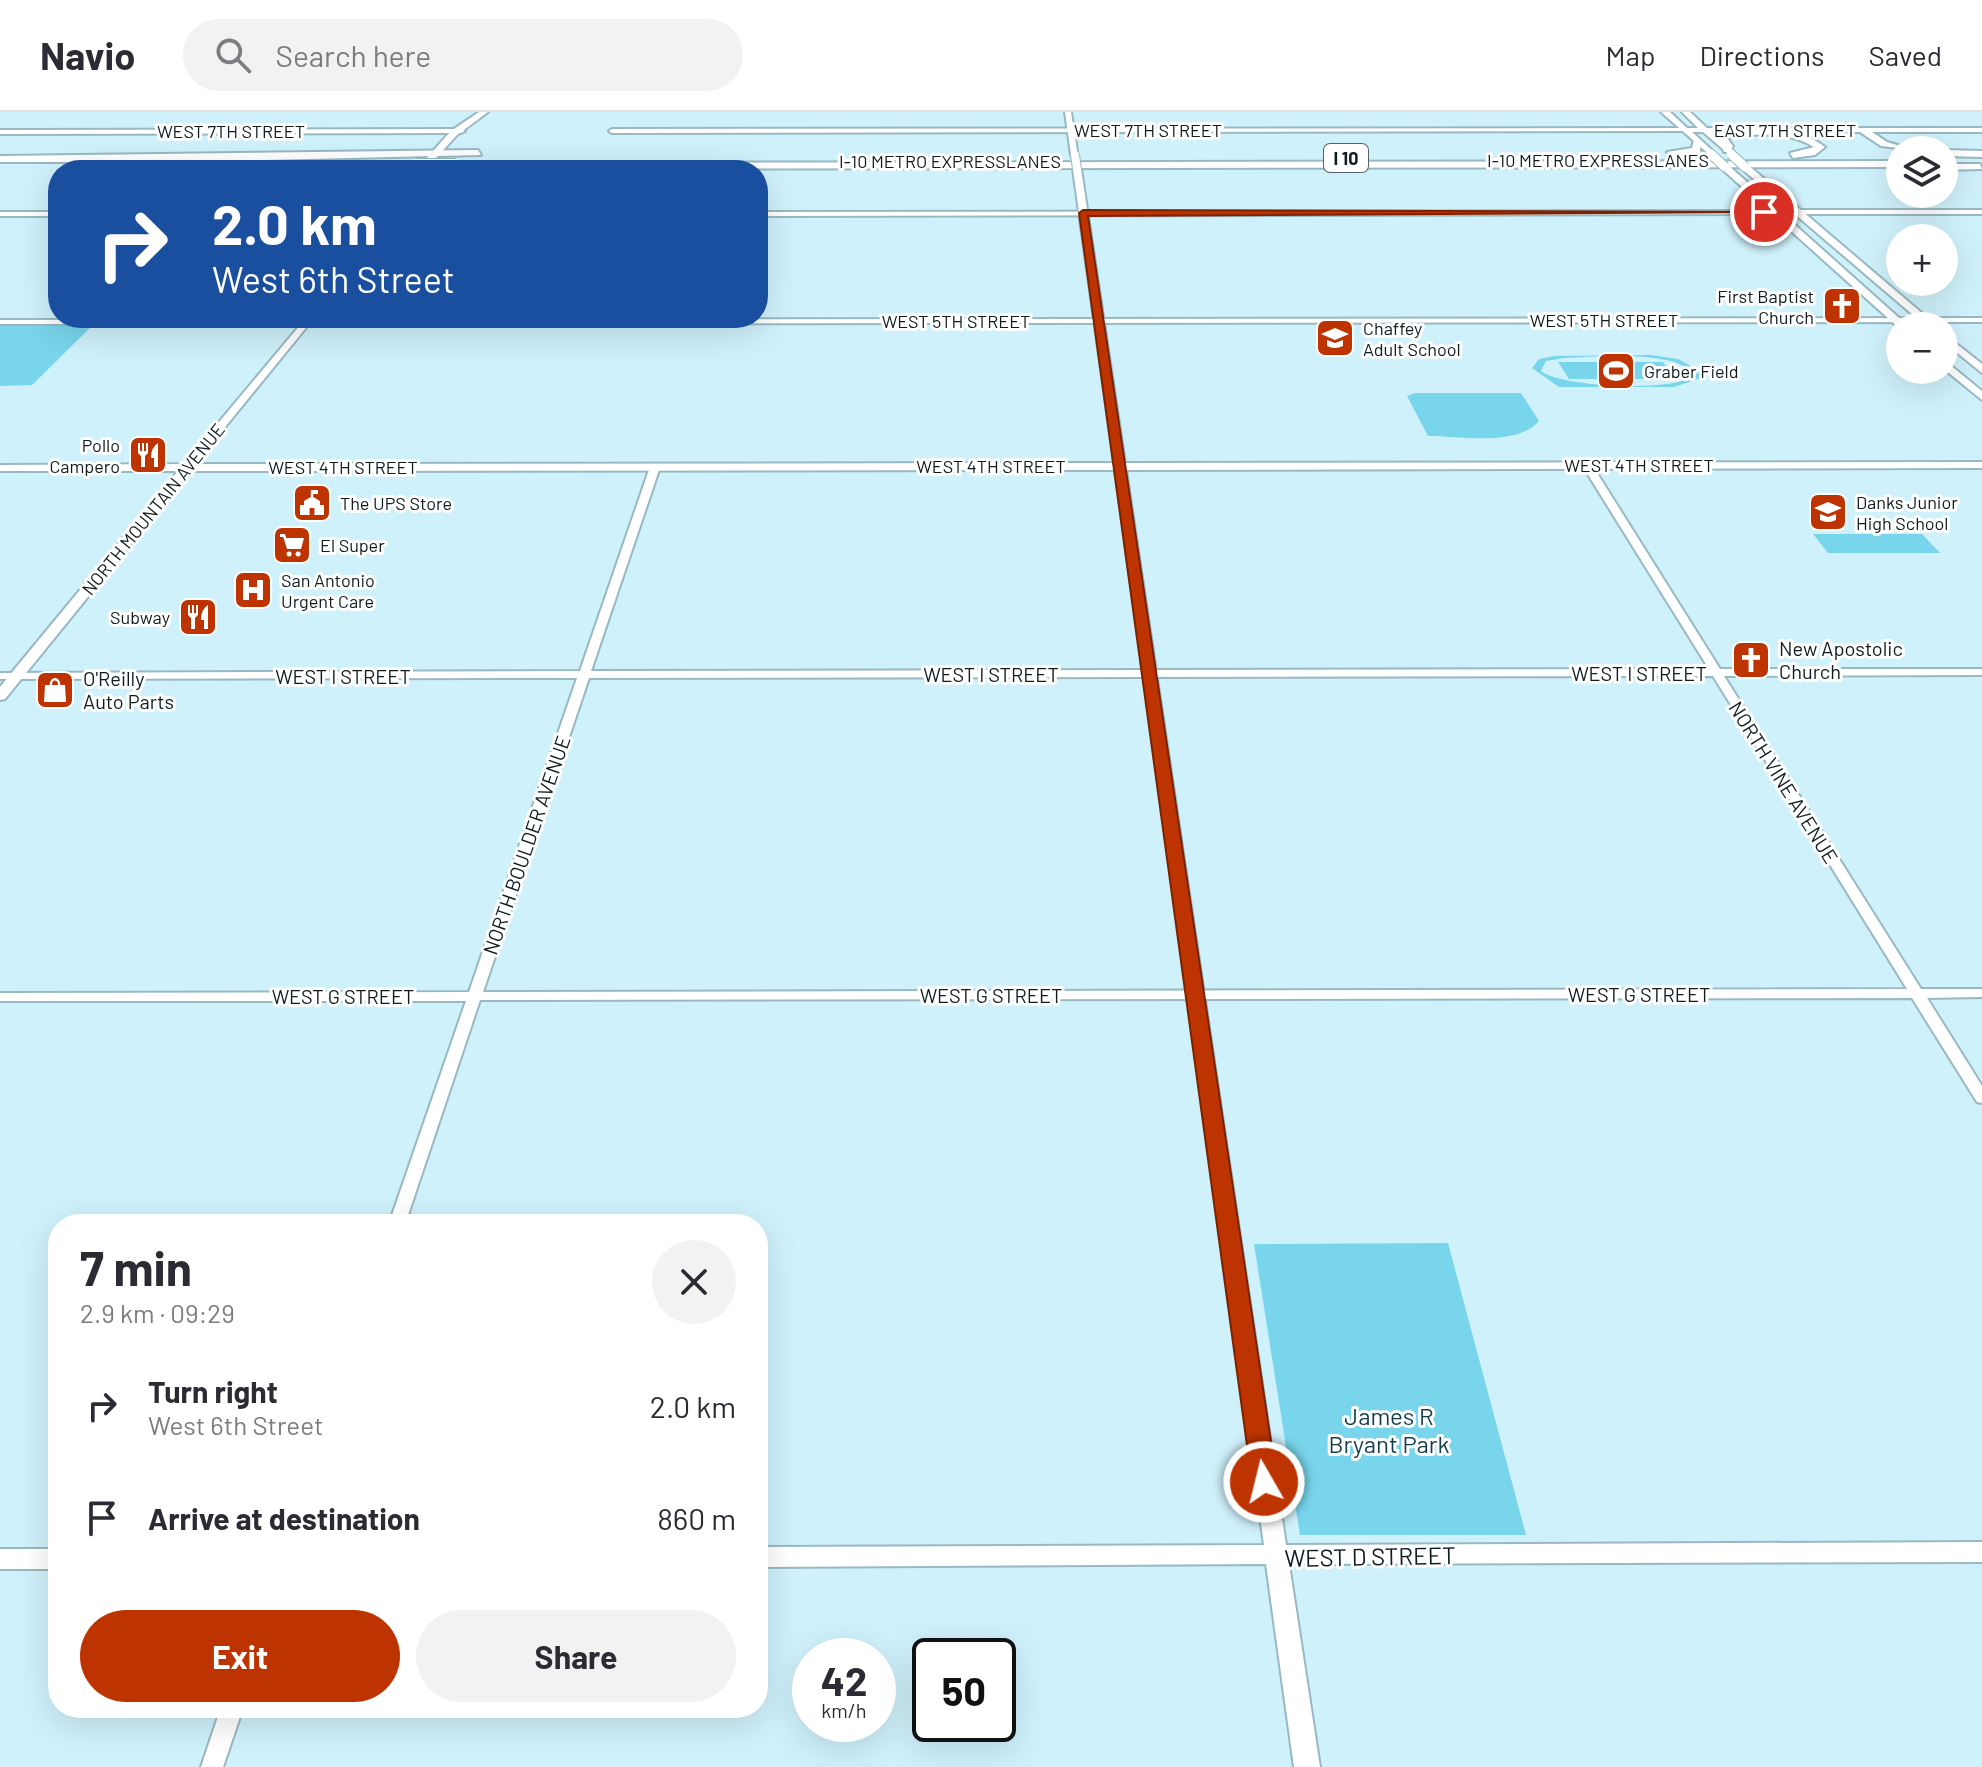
<!DOCTYPE html>
<meta charset="utf-8">
<style>
body{margin:0;font-family:Barlow,sans-serif;background:#f2f2f3;color:#2b2b33;height:100vh;display:flex;flex-direction:column;font-size:30px;white-space:nowrap}
*{box-sizing:border-box;margin:0}
p{font-size:26px;color:#7c7c81}
.icon{flex:none;width:44px;height:44px;fill:none;stroke:currentColor;stroke-width:2;stroke-linecap:round;stroke-linejoin:round}
.map{position:relative;flex:1;overflow:hidden}
.drawer{position:absolute;left:48px;top:1102px;width:720px;height:504px;display:flex;flex-direction:column;background:#fff;border-radius:32px;box-shadow:0 8px 32px #0002}
.drawer>*{flex:none}
.guide{position:absolute;left:48px;top:48px;width:720px;height:168px;border-radius:32px;box-shadow:0 8px 32px #0002;background:#1a4fa0;color:#fff;overflow:hidden}
.tools{position:absolute;left:1886px;top:24px;display:grid;gap:16px}
.tools a{display:grid;place-items:center;width:72px;height:72px;border-radius:50%;background:#fff;box-shadow:0 8px 32px #0002;font-size:40px}
.speed{position:absolute;left:792px;top:1526px;display:flex;gap:16px;font-size:40px;font-weight:700;text-align:center}
.speed>*{display:grid;place-content:center;width:104px;height:104px;border-radius:50%;background:#fff;box-shadow:0 8px 32px #0002;line-height:1}
.speed small{font-size:20px;font-weight:400}
.speed .limit{border:4px solid #111;border-radius:12px;background:#fff;color:#111}
.pin{position:absolute;display:grid;place-items:center;width:68px;height:68px;color:#fff;margin:-34px;border:4px solid #fff;border-radius:50%;box-shadow:0 2px 8px #0007}
.me{position:absolute;width:88px;margin:-44px;rotate:352deg;stroke-linejoin:round;filter:drop-shadow(0 0 6px #0008)}
.turn{display:flex;align-items:center;gap:28px;height:168px;padding:0 32px;font-size:36px}
.turn .icon{width:104px;height:104px;stroke-width:2.5}
.turn b{display:block;font-size:56px;line-height:68px}
.round{display:grid;place-items:center;flex:none;width:84px;height:84px;border-radius:42px;background:#f2f2f3}
.overview{display:flex;align-items:center;justify-content:space-between;height:136px;padding:0 32px}
h1{font-size:48px;font-weight:700;line-height:60px}
.primary-button{display:flex;gap:16px;margin-top:auto;padding:16px 32px}
.primary-button a{flex:1;height:92px;border-radius:48px;background:#bd3400;color:#fff;font-size:32px;font-weight:700;line-height:92px;text-align:center}
.primary-button a+a{background:#f2f2f3;color:#2b2b33}
ul{padding:0;list-style:none}
li{display:flex;align-items:center;gap:24px;height:112px;padding:0 32px}
li div{flex:1}
li b{display:block;font-size:30px}
li em{font-style:normal}
header{display:flex;align-items:center;gap:48px;box-sizing:border-box;height:112px;padding:0 40px;background:#fff;border-bottom:2px solid #e1e1e2}
header strong{font-size:38px}
nav{display:flex;gap:44px;margin-inline-start:auto;font-size:28px}
.search{width:560px;height:72px;background:#f2f2f3;display:flex;align-items:center;gap:20px;box-sizing:border-box;padding:0 28px;border-radius:44px;color:#7c7c81;font-size:30px}
.map>svg:first-child{display:block}
.green{fill:#78d5ec;fill-rule:evenodd}
.lines{fill:none;stroke-linecap:round;stroke-linejoin:round}
.tertiary-casing{stroke:#98b9c2;stroke-width:4}
.secondary-casing{stroke:#98b9c2;stroke-width:4}
.primary-casing{stroke:#98b9c2;stroke-width:4}
.motorway-casing{stroke:#98b9c2;stroke-width:4}
.tertiary{fill:#fff;fill-rule:evenodd}
.secondary{fill:#fff;fill-rule:evenodd}
.primary{fill:#fff;fill-rule:evenodd}
.motorway{fill:#fff;fill-rule:evenodd}
.secondary-bridge-casing{stroke:#98b9c2;stroke-width:10;stroke-linecap:butt}
.primary-bridge-casing{stroke:#98b9c2;stroke-width:11;stroke-linecap:butt}
.motorway-bridge-casing{stroke:#98b9c2;stroke-width:12;stroke-linecap:butt}
.secondary-bridge{stroke:#fff;stroke-width:8}
.primary-bridge{stroke:#fff;stroke-width:9}
.motorway-bridge{stroke:#fff;stroke-width:10}
.route{fill:#bd3400;stroke:#7b2200;stroke-width:2}
.labels{text-anchor:middle;dominant-baseline:central;stroke-width:6;stroke-linejoin:round;paint-order:stroke}
.far-street-label{font-size:18px;fill:#0f1c1f;stroke:#fff}
.shield{fill:#fff;stroke:#576062;stroke-width:2}
.shield-label{font-size:18px;font-weight:bold;fill:#0f1c1f}
.far-poi-label{font-size:18px;fill:#0f1c1f;stroke:#fff;text-anchor:start}
.poi-label{font-size:20px;fill:#0f1c1f;stroke:#fff;text-anchor:start}
.street-label{font-size:20px;fill:#0f1c1f;stroke:#fff}
.near-park-label{font-size:24px;fill:#143f4a;stroke:#fff}
.near-street-label{font-size:24px;fill:#0f1c1f;stroke:#fff}
</style>
<header>
<strong>Navio</strong>
<div class="search"><svg class="icon" aria-label="search" viewBox="0 0 24 24"><circle cx="10" cy="10" r="6"/><path d="M15 15l6 6"/></svg>Search here</div>
<nav><a>Map</a><a>Directions</a><a>Saved</a></nav>
</header>
<div class="map">
<svg width="1982" height="1655" viewBox="0 0 1982 1655">
<rect width="100%" height="100%" fill="#cff1fb"/>
<path class="green" d="M0 213H93L32 273 0 274Z
M1650 243 1678 247 1700 259 1701 266 1674 275H1559L1532 256 1539 247 1554 244ZM1564 246C1591 245 1680 237 1693 263 1678 281 1559 275 1541 259L1546 249Z
M1558 250H1663L1676 267H1569Z
M1415 281H1521L1539 309C1517 335 1459 324 1428 324L1407 284Z
M1813 422H1922L1940 441H1828Z
M1448 1131 1526 1423H1300L1254 1132Z"/>
<g class="lines">
<defs>
<path id="tertiary" d="M1684 16 1686 19 612 21 609 19 612 17Z
M1982 16V20H1863L1860 18 1863 16Z
M1778 99 1776 102 758 104V100Z
M0 100H58V104H0Z
M1982 206V210L0 212V208Z
M1587 350 1592 353 1720 557H1982V563L1724 564 1921 877H1982V885L1927 886 1982 974V991L1977 990 1912 886 480 888 405 1112H389L466 889H0V881L469 880 577 566 0 567V561L580 559 650 355 655 352 660 355 591 559 1709 557 1582 353ZM1713 564 1907 877 483 880 589 566Z
M221 1596H243L223 1655H201Z"/>
<path id="secondary" d="M1065 0H1071L1078 45 1071 43Z
M0 18 461 17 465 19 461 21 0 22Z
M1077 55 1081 57 1125 351 1982 350V356L1126 358 1286 1433 1982 1430V1450L1289 1452 1320 1655H1294L1266 1452 758 1455V1435L1264 1433 1115 358 190 359 5 587 0 588V575L178 359H0V353L184 352 306 206H318L309 212 195 352 1114 351 1073 57Z
M1773 98H1982V102H1776Z
M0 1437H58V1457H0Z"/>
<path id="primary" d="M479 0H488L457 23 425 58H416L451 19Z
M1661 0H1670L1687 16H1698L1682 0H1690L1707 16H1863L1867 18 1863 20H1712L1734 40 1731 44 1703 20H1692L1714 40 1711 44Z
M1722 53H1728L1908 214 1899 216 1722 57Z
M1742 53H1748L1937 214H1926L1742 57Z
M1944 222 1982 252V261L1944 230Z
M1944 248 1982 279V288L1944 257Z"/>
<path id="motorway" d="M1860 16H1866L1887 30 1914 38 1881 34 1860 20Z
M1744 18C1771 17 1803 17 1825 35L1815 43 1793 46 1790 41 1814 35C1789 19 1755 21 1727 26L1733 34 1730 40H1724L1718 23Z
M1694 27 1701 29 1700 41 1672 43 1667 40 1692 36Z
M478 38 481 43 180 50H0V44Z
M1944 38 1982 39V45L1944 44Z
M1900 49V55L452 57 447 54 452 51Z
M1944 52H1980L1982 57 1944 58Z
M249 54 297 55 302 58H245Z"/>
</defs>
<use href="#tertiary" class="tertiary-casing"/>
<use href="#secondary" class="secondary-casing"/>
<use href="#primary" class="primary-casing"/>
<use href="#motorway" class="motorway-casing"/>
<use href="#tertiary" class="tertiary"/>
<use href="#secondary" class="secondary"/>
<use href="#primary" class="primary"/>
<use href="#motorway" class="motorway"/>
<defs>
<path id="secondary-bridge" d="M1075 43 1077 57"/>
<path id="primary-bridge" d="M1711 42 1725 55
M1731 42 1745 55"/>
<path id="motorway-bridge" d="M416 52H456"/>
</defs>
<use href="#secondary-bridge" class="secondary-bridge-casing"/>
<use href="#primary-bridge" class="primary-bridge-casing"/>
<use href="#motorway-bridge" class="motorway-bridge-casing"/>
<use href="#secondary-bridge" class="secondary-bridge"/>
<use href="#primary-bridge" class="primary-bridge"/>
<use href="#motorway-bridge" class="motorway-bridge"/>
</g>
<path class="route" d="M1083 98 1769 100 1088 104 1277 1370 1273 1377 1264 1380 1256 1377 1252 1370 1079 101Z"/>
<defs>
<symbol id="church-square" viewBox="-11 -11 22 22"><rect x="-9" y="-9" width="18" height="18" rx="4" fill="#bd3400" stroke="#fff"/><path d="M-1.2-6h2.4v3.5h3.3v2.4h-3.3V6h-2.4V-.1h-3.3v-2.4h3.3Z" fill="#fff"/></symbol>
<symbol id="school-square" viewBox="-11 -11 22 22"><rect x="-9" y="-9" width="18" height="18" rx="4" fill="#bd3400" stroke="#fff"/><path d="M0-5L7-2L0 1L-7-2ZM-4 1L0 2.5L4 1V4Q0 6-4 4Z" fill="#fff"/></symbol>
<symbol id="stadium-square" viewBox="-11 -11 22 22"><rect x="-9" y="-9" width="18" height="18" rx="4" fill="#bd3400" stroke="#fff"/><path d="M0-5a6.5 5 0 1 0 0 10a6.5 5 0 1 0 0-10ZM-3.5-1.8h7v3.6h-7Z" fill="#fff"/></symbol>
<symbol id="restaurant-square" viewBox="-11 -11 22 22"><rect x="-9" y="-9" width="18" height="18" rx="4" fill="#bd3400" stroke="#fff"/><path d="M-5-6h1v4h1v-4h1v4h1v-4h1v5L-1.5 .5V6h-2V.5L-5-1ZM5-6V6H3V1.5H1.5Q1.5-4 5-6Z" fill="#fff"/></symbol>
<symbol id="civic-square" viewBox="-11 -11 22 22"><rect x="-9" y="-9" width="18" height="18" rx="4" fill="#bd3400" stroke="#fff"/><path d="M-.6-6.5H3V-4.5H.6V-3L4-1V1h2V6H-6V1h2V-1L-.6-3ZM-1.2 2.5V6h2.4V2.5Z" fill="#fff"/></symbol>
<symbol id="supermarket-square" viewBox="-11 -11 22 22"><rect x="-9" y="-9" width="18" height="18" rx="4" fill="#bd3400" stroke="#fff"/><path d="M-6-5.5h2.5l.6 2H6L4.5 2H-2.5L-4.4-4H-6ZM-1.5 3.2a1.3 1.3 0 1 0 .1 0ZM3 3.2a1.3 1.3 0 1 0 .1 0Z" fill="#fff"/></symbol>
<symbol id="hospital-square" viewBox="-11 -11 22 22"><rect x="-9" y="-9" width="18" height="18" rx="4" fill="#bd3400" stroke="#fff"/><path d="M-5-5h3v3.5h4V-5h3V5h-3V1.5h-4V5h-3Z" fill="#fff"/></symbol>
<symbol id="shop-square" viewBox="-11 -11 22 22"><rect x="-9" y="-9" width="18" height="18" rx="4" fill="#bd3400" stroke="#fff"/><path d="M-5-2.5h2.3a2.7 3.5 0 0 1 5.4 0H5L5.5 6h-11ZM-1.5-2.5h3a1.5 2.3 0 0 0-3 0Z" fill="#fff"/></symbol>
</defs>
<g fill-rule="evenodd">
<use href="#church-square" x="1820" y="172" width="44" height="44"/>
<use href="#school-square" x="1313" y="204" width="44" height="44"/>
<use href="#stadium-square" x="1594" y="237" width="44" height="44"/>
<use href="#restaurant-square" x="126" y="321" width="44" height="44"/>
<use href="#civic-square" x="290" y="369" width="44" height="44"/>
<use href="#school-square" x="1806" y="378" width="44" height="44"/>
<use href="#supermarket-square" x="270" y="411" width="44" height="44"/>
<use href="#hospital-square" x="231" y="456" width="44" height="44"/>
<use href="#restaurant-square" x="176" y="483" width="44" height="44"/>
<use href="#church-square" x="1729" y="526" width="44" height="44"/>
<use href="#shop-square" x="33" y="556" width="44" height="44"/>
</g>
<g class="labels">
<g class="far-street-label">
<text x="1148" y="18">WEST 7TH STREET</text>
<text x="1785" y="18">EAST 7TH STREET</text>
<text x="231" y="19">WEST 7TH STREET</text>
<text x="1598" y="48">I-10 METRO EXPRESSLANES</text>
<text x="950" y="49">I-10 METRO EXPRESSLANES</text>
<text x="1604" y="208">WEST 5TH STREET</text>
<text x="956" y="209">WEST 5TH STREET</text>
<text x="1639" y="353">WEST 4TH STREET</text>
<text x="991" y="354">WEST 4TH STREET</text>
<text x="343" y="355">WEST 4TH STREET</text>
<text transform="translate(153 397) rotate(-51)">NORTH MOUNTAIN AVENUE</text>
</g>
<rect class="shield" x="1324" y="32" width="44" height="28" rx="6"/>
<g class="shield-label">
<text x="1346" y="46">I 10</text>
</g>
<g class="far-poi-label">
<text x="1814" y="184" text-anchor="end">First Baptist<tspan x="1814" dy="21">Church</tspan></text>
<text x="1363" y="216">Chaffey<tspan x="1363" dy="21">Adult School</tspan></text>
<text x="1644" y="259">Graber Field</text>
<text x="120" y="333" text-anchor="end">Pollo<tspan x="120" dy="21">Campero</tspan></text>
<text x="1856" y="390">Danks Junior<tspan x="1856" dy="21">High School</tspan></text>
<text x="340" y="391">The UPS Store</text>
<text x="320" y="433">El Super</text>
<text x="281" y="468">San Antonio<tspan x="281" dy="21">Urgent Care</tspan></text>
<text x="170" y="505" text-anchor="end">Subway</text>
</g>
<g class="poi-label">
<text x="1779" y="536">New Apostolic<tspan x="1779" dy="23">Church</tspan></text>
<text x="83" y="566">O'Reilly<tspan x="83" dy="23">Auto Parts</tspan></text>
</g>
<g class="street-label">
<text x="1639" y="561">WEST I STREET</text>
<text x="991" y="562">WEST I STREET</text>
<text x="343" y="564">WEST I STREET</text>
<text transform="translate(1784 670) rotate(58)">NORTH VINE AVENUE</text>
<text transform="translate(526 733) rotate(-71)">NORTH BOULDER AVENUE</text>
<text x="1639" y="882">WEST G STREET</text>
<text x="991" y="883">WEST G STREET</text>
<text x="343" y="884">WEST G STREET</text>
</g>
<g class="near-park-label">
<text x="1389" y="1303">James R<tspan x="1389" dy="28">Bryant Park</tspan></text>
</g>
<g class="near-street-label">
<text transform="translate(1370 1444) rotate(-1)">WEST D STREET</text>
</g>
</g>
</svg>
<div class="tools">
<a><svg class="icon" aria-label="layers" viewBox="0 0 24 24"><path d="M12 4l9 5-9 5-9-5zM3 14l9 5 9-5"/></svg></a>
<a>+</a>
<a>−</a>
</div>
<div class="speed"><div>42<small>km/h</small></div><div class="limit">50</div></div>
<div class="pin" style="left:1764px;top:100px;background:#d93025"><svg class="icon" aria-label="arrive" viewBox="0 0 24 24"><path d="M6 21V4h12l-3 4 3 4H6"/></svg></div>
<svg class="me" style="left:1264px;top:1370px" viewBox="-20 -20 40 40"><circle r="17" fill="#bd3400" stroke="#fff" stroke-width="3"/><path d="M0-11L8 9 0 5-8 9z" fill="#fff"/></svg>
<div class="guide">
<div class="turn"><svg class="icon" aria-label="right" viewBox="0 0 24 24"><path d="M7 20v-9h11M14 6l5 5-5 5"/></svg><div><b>2.0 km</b>West 6th Street</div></div>
</div>
<section class="drawer">
<div class="overview"><div><h1>7 min</h1><p>2.9 km · 09:29</p></div><a class="round"><svg class="icon" aria-label="close" viewBox="0 0 24 24"><path d="M6 6l12 12M18 6L6 18"/></svg></a></div>
<ul>
<li><svg class="icon" aria-label="right" viewBox="0 0 24 24"><path d="M7 20v-9h11M14 6l5 5-5 5"/></svg><div><b>Turn right</b><p>West 6th Street</p></div><em>2.0 km</em></li>
<li><svg class="icon" aria-label="arrive" viewBox="0 0 24 24"><path d="M6 21V4h12l-3 4 3 4H6"/></svg><div><b>Arrive at destination</b></div><em>860 m</em></li>
</ul>
<div class="primary-button"><a>Exit</a><a>Share</a></div>
</section>
</div>
